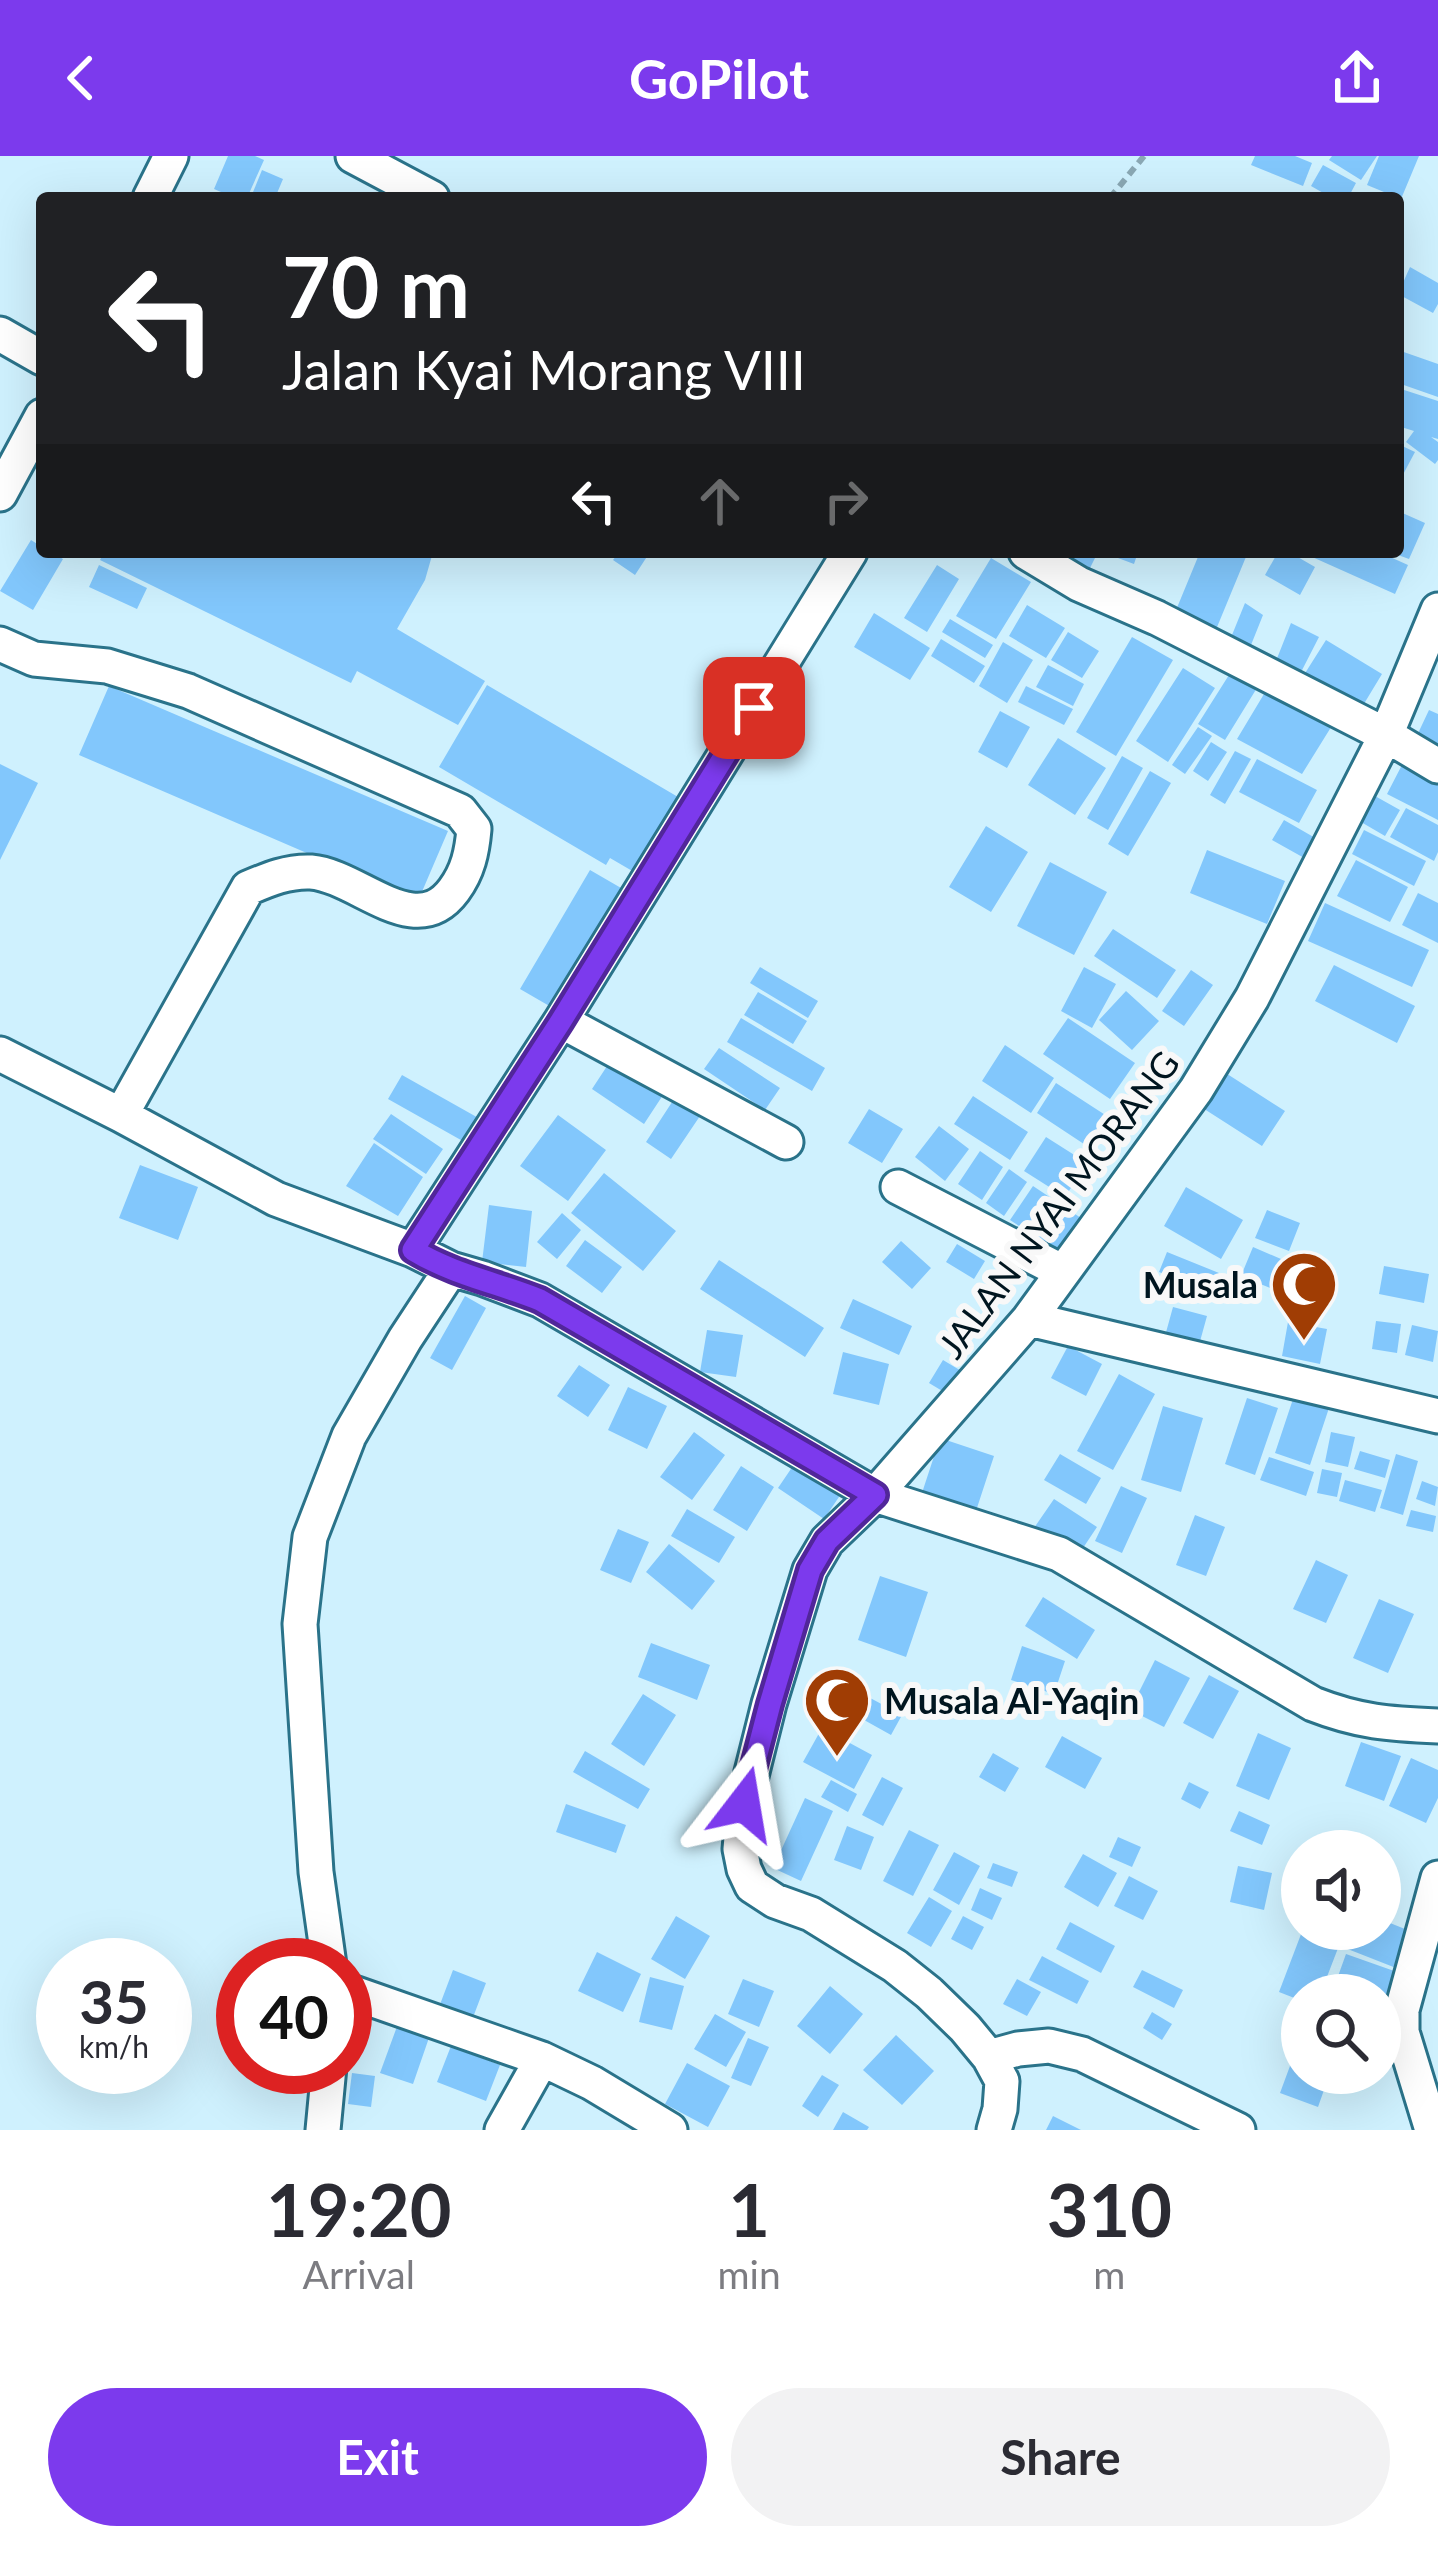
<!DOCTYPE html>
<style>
body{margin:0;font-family:Lato,sans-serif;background:#f2f2f3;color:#2b2b33;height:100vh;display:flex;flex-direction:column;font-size:45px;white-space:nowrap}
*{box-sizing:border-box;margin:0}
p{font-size:39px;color:#7c7c81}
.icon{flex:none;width:66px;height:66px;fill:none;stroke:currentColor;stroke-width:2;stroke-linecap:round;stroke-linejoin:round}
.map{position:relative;height:1974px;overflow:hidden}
.drawer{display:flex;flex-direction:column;background:#fff;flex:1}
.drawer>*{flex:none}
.hud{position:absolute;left:36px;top:36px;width:1368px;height:366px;border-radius:12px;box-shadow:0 12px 48px #0002;background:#202124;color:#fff;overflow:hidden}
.controls{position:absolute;left:1281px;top:1674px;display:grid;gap:24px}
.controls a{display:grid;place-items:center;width:120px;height:120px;border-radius:50%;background:#fff;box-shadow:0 12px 48px #0002;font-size:60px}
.speed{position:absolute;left:36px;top:1782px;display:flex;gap:24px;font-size:60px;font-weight:700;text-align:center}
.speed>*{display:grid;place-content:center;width:156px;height:156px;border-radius:50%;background:#fff;box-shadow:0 12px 48px #0002;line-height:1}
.speed small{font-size:30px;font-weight:400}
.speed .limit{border:18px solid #d22;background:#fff;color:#111}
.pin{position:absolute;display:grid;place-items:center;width:102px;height:102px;color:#fff;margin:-51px;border-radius:24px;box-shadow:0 6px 18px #0006}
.me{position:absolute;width:132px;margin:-66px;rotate:14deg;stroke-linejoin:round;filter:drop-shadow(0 0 9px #0008)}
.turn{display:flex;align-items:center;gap:42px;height:252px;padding:0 48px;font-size:54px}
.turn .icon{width:156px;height:156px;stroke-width:2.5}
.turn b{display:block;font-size:84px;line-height:102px}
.lanes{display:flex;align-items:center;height:114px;padding:0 48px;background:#0003;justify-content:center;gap:60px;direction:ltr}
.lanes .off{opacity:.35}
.eta{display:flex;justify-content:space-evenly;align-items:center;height:204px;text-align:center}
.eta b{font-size:72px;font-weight:700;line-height:84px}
.primary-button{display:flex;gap:24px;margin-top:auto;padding:24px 48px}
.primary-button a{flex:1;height:138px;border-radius:72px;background:#7c3aed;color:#fff;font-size:48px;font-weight:700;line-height:138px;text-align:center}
.primary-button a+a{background:#f2f2f3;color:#2b2b33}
header{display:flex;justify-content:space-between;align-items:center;height:156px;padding:0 48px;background:#7c3aed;color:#fff;font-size:54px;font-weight:700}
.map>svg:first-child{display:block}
.building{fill:#82c7fc}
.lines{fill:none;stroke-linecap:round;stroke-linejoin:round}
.minor-casing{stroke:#2a738a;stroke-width:39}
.path{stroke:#8aa8b4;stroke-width:6;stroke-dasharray:9 6;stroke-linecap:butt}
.minor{stroke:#fff;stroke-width:33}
.route-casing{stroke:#51269a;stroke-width:30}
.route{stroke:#7c3aed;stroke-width:21}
.labels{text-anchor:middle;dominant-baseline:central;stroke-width:12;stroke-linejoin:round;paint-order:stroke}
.street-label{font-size:36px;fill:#00151f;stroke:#f8f8f8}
.poi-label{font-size:36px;font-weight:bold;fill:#00151f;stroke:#f8f8f8;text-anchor:end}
</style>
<header><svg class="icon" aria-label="back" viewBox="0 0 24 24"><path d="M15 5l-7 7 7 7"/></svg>GoPilot<svg class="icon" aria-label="share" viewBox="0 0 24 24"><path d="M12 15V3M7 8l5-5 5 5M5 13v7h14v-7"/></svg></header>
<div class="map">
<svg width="1438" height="1974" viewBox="0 0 1438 1974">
<rect width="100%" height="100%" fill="#cff1fe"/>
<path class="building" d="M228 0H255L264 4 247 42H235L214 33Z
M1255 0H1295L1312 7 1303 30 1251 9Z
M1332 0H1377L1361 24 1329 4Z
M1379 0H1419L1401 43 1367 29Z
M1323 9 1356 27 1348 42H1332L1311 30Z
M262 14 283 23 275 42 251 41Z
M1410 111 1438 127V148L1433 157 1398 138Z
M1398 194 1438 208V241L1398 227Z
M1398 232 1438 245V283L1431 281 1438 286V304L1435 308 1406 286 1414 275 1398 270Z
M1398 288 1415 296 1398 328Z
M1398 355 1425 367 1409 403 1398 399Z
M31 384 42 391V396H51L63 403 33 454 0 435Z
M104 396H433L425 424 397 473 485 525 458 569 357 515 351 527 100 404Z
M619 396H650L635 419 613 404Z
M1067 396H1098L1087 418 1062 406Z
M1102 396H1138L1134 408Z
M1200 396H1248L1215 476 1174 459Z
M1278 396H1289L1315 411 1300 439 1265 419Z
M1301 396H1379L1408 409 1395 438Z
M991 402 1031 426 996 483 956 460Z
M99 409 147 432 137 453 89 431Z
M937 409 959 423 927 476 904 462Z
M1245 447 1263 459 1251 489 1232 479Z
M1027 449 1065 472 1046 502 1009 480Z
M874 457 930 492 910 524 854 491Z
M950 463 993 489 985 502 942 476Z
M1291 467 1319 481 1299 520 1276 505Z
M1068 476 1099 495 1082 522 1051 504Z
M1132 481 1173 504 1116 600 1076 576Z
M941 483 985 510 974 527 931 500Z
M1326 484 1382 518 1359 556 1302 522Z
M1003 486 1033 504 1007 547 979 530Z
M1048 509 1084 528 1073 550 1036 531Z
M1234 511 1260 527 1225 584 1198 568Z
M1183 512 1215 532 1168 606 1136 585Z
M487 529 690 648 646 723 610 702 606 709 439 611Z
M109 530 448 675 418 745 79 599Z
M1026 530 1073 553 1064 569 1018 546Z
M1267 533 1333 568 1302 618 1237 583Z
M1429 554 1438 558V600L1413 588Z
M1000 555 1030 571 1007 612 978 596Z
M1198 571 1212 580 1185 618 1172 609Z
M1058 582 1106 612 1075 659 1028 629Z
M1211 586 1227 596 1208 625 1193 615Z
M1235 595 1251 603 1225 648 1210 639Z
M1122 600 1143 612 1108 674 1087 662Z
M1257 603 1317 634 1299 667 1239 636Z
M1404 605 1438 623V664L1387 638Z
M0 608 38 627 0 704Z
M1150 615 1171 627 1128 700 1108 688Z
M1375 640 1400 654 1385 680 1361 666Z
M1406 652 1438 669V696L1434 705 1390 681Z
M1284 664 1317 683 1306 703 1272 684Z
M986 670 1028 696 991 756 949 731Z
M1364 674 1426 705 1414 730 1352 698Z
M1207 694 1285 725 1267 768 1190 737Z
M1356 704 1408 731 1390 766 1337 740Z
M1050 706 1107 736 1074 799 1017 770Z
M590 714 628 736 558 855 520 833Z
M1418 737 1438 747V787L1402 769Z
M1325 747 1429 794 1412 831 1308 785Z
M1113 773 1176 814 1157 842 1094 800Z
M1334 809 1415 850 1397 887 1315 845Z
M760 811 818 845 808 862 750 827Z
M1084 811 1116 828 1092 872 1061 855Z
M1191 814 1213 829 1184 870 1162 855Z
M1126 835 1159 865 1132 894 1099 864Z
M758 836 807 865 793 888 744 859Z
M741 862 825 912 812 935 727 886Z
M1068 862 1135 907 1110 943 1043 898Z
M1005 889 1054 922 1031 957 982 925Z
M719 892 780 932 765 954 704 913Z
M611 904 663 939 644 968 592 933Z
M1221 914 1285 955 1262 990 1198 949Z
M402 919 482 964 468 988 388 943Z
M1056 927 1113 964 1093 994 1037 957Z
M676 940 702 957 671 1003 646 986Z
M973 940 1028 976 1010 1004 954 968Z
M869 953 903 973 882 1007 848 987Z
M391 958 443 993 426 1018 373 983Z
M558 959 606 994 568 1045 520 1010Z
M939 970 969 993 945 1025 915 1001Z
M1046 981 1087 1007 1065 1041 1024 1015Z
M374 987 423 1021 398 1060 346 1030Z
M980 995 1003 1011 982 1044 958 1028Z
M140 1009 198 1031 178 1084 119 1062Z
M1009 1013 1027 1026 1004 1060 986 1047Z
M604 1017 676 1075 643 1115 571 1057Z
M1033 1030 1081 1062 1058 1096 1010 1064Z
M1186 1031 1243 1064 1221 1103 1164 1070Z
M489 1049 532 1055 526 1111 482 1106Z
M1267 1054 1300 1067 1289 1095 1255 1082Z
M562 1057 581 1074 557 1103 537 1086Z
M585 1084 622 1111 602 1137 566 1110Z
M901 1085 931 1112 912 1133 882 1106Z
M957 1088 985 1105 974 1123 946 1106Z
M1253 1091 1288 1106 1275 1134 1241 1120Z
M1167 1096 1219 1117 1211 1137 1159 1116Z
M719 1104 824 1172 805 1201 700 1133Z
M1384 1110 1429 1118 1424 1147 1379 1138Z
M465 1140 486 1152 452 1214 430 1202Z
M853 1143 912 1170 899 1199 840 1172Z
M1173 1151 1207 1160 1199 1189 1165 1180Z
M1376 1165 1401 1168 1397 1197 1372 1193Z
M1288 1166 1327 1173 1320 1208 1282 1200Z
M1412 1169 1438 1175 1433 1206 1405 1199Z
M707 1174 743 1179 736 1221 700 1216Z
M1068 1190 1102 1208 1086 1240 1051 1222Z
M843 1196 889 1208 879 1249 833 1238Z
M943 1204 963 1216 949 1239 929 1227Z
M579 1209 610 1229 588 1261 557 1240Z
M1119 1218 1155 1238 1113 1314 1077 1295Z
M628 1231 667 1250 647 1293 608 1274Z
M1295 1237 1330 1249 1310 1309 1275 1297Z
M1247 1242 1278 1252 1255 1319 1225 1308Z
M1163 1250 1203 1262 1181 1336 1141 1324Z
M694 1276 725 1299 692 1344 660 1321Z
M1331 1276 1355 1281 1348 1311 1325 1306Z
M940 1282 994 1300 974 1361 920 1343Z
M1360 1295 1390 1304 1385 1322 1354 1313Z
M1060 1298 1101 1322 1086 1348 1044 1324Z
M1396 1298 1418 1305 1403 1359 1380 1352Z
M1269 1301 1314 1316 1306 1340 1260 1324Z
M797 1304 843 1335 824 1363 778 1332Z
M741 1310 774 1331 747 1375 713 1354Z
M1322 1313 1342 1317 1337 1341 1317 1337Z
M1345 1324 1382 1334 1375 1356 1339 1345Z
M1422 1325 1438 1331 1435 1350 1416 1343Z
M1121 1330 1147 1342 1122 1397 1095 1385Z
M1054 1343 1097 1371 1077 1401 1034 1372Z
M687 1353 735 1381 719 1407 671 1380Z
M1411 1354 1436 1360 1433 1376 1406 1370Z
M1195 1359 1225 1371 1206 1420 1176 1409Z
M618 1373 649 1386 631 1427 600 1414Z
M669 1388 715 1425 692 1454 646 1416Z
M1316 1404 1348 1419 1326 1467 1293 1453Z
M880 1420 928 1436 906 1501 858 1484Z
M1043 1441 1095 1474 1077 1503 1025 1470Z
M1379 1443 1414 1458 1388 1517 1353 1502Z
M651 1487 710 1509 697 1544 638 1521Z
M1022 1490 1065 1505 1054 1538 1011 1524Z
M1155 1504 1190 1522 1164 1571 1130 1554Z
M1209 1519 1239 1535 1213 1583 1183 1567Z
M859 1536 902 1559 891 1579 848 1555Z
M643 1538 676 1559 644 1610 611 1588Z
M822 1572 872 1599 854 1633 803 1606Z
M1258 1577 1291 1592 1269 1644 1236 1630Z
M1062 1580 1102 1602 1085 1633 1045 1611Z
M1361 1586 1401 1600 1384 1645 1345 1630Z
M585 1595 650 1633 638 1653 573 1616Z
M993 1597 1019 1612 1005 1636 979 1621Z
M1411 1602 1438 1614V1642L1426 1667 1389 1650Z
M882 1621 903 1632 883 1670 862 1659Z
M831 1624 857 1638 848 1656 821 1641Z
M1189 1626 1209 1636 1200 1653 1181 1643Z
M805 1642 833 1655 801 1725 773 1712Z
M566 1648 626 1669 616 1697 556 1676Z
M1239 1655 1270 1669 1262 1689 1230 1675Z
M847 1670 874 1681 861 1714 834 1704Z
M909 1674 939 1689 913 1740 883 1725Z
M1118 1681 1141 1691 1132 1711 1109 1701Z
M954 1696 980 1710 959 1749 933 1734Z
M1083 1698 1117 1717 1098 1751 1064 1731Z
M993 1707 1018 1716 1012 1731 987 1722Z
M1238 1710 1272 1717 1264 1754 1230 1746Z
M1129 1720 1158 1735 1143 1764 1114 1750Z
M980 1732 1002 1742 992 1764 971 1754Z
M929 1741 952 1755 931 1791 907 1777Z
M676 1760 710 1780 685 1823 651 1803Z
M963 1760 984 1771 972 1794 951 1783Z
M1380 1763 1410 1775 1396 1812 1340 1790 1347 1773H1380Z
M1070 1766 1115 1790 1101 1817 1056 1793Z
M1303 1773 1340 1787 1320 1839H1302V1845L1279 1836Z
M597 1796 641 1818 623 1856 578 1835Z
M1346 1798 1397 1816 1388 1841 1337 1823Z
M1042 1800 1089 1825 1077 1848 1029 1824Z
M453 1814 486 1827 469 1872 436 1859Z
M1142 1814 1183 1834 1174 1852 1133 1831Z
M650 1821 684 1830 672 1874 639 1866Z
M743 1823 774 1835 759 1871 728 1858Z
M1017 1823 1041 1836 1027 1860 1003 1848Z
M830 1830 863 1858 830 1898 797 1870Z
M1152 1856 1172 1868 1162 1884 1143 1872Z
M715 1858 746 1876 726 1911 694 1893Z
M399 1865 431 1876 413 1928 380 1917Z
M896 1879 934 1915 902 1949 863 1914Z
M748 1882 769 1891 751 1930 731 1922Z
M451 1890 500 1909 486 1945 437 1926Z
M1297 1891 1302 1892V1917H1330L1318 1951 1280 1937Z
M687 1907 730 1930 708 1971 665 1948Z
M352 1917 375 1920 371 1951 348 1948Z
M822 1919 839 1929 818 1961 802 1950Z
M843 1956 869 1971 867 1974H833Z
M1053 1960 1081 1974H1046Z"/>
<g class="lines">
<defs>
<path id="minor" d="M353 0 432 42
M150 42 171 0
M0 178 42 202
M0 338 42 260
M1026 396 1079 428 1157 462 1386 579 1438 610
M0 488 34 503 107 510 188 535 460 655 474 673C472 696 468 715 454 734 415 787 359 720 311 716 288 715 269 723 248 732L121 959
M561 865 786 986
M0 898 121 959 276 1043 413 1094 451 1113 482 1122 540 1144 875 1339 1059 1398 1313 1548C1359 1566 1389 1568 1438 1570
M898 1031 1063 1116
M413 1094 561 865 850 396
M1029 1163 1438 1260
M329 1809 316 1716 300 1468 310 1381 349 1280 405 1183 451 1113
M345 1834 542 1903 592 1927 670 1974
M989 1901 1018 1893 1049 1890 1082 1898 1238 1974
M323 1974 329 1911
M502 1974 542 1903
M994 1974 1000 1953 1002 1925 989 1901 965 1872 929 1837 895 1810 811 1758 775 1745 752 1730 744 1713 740 1693 744 1648 769 1548 810 1414 827 1385 875 1339 1029 1163 1196 934 1252 842 1386 579 1438 454
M1432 1974 1402 1876V1854L1438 1722"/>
</defs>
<use href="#minor" class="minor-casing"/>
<path class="path" d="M1110 42 1144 0"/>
<use href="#minor" class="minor"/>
</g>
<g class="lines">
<defs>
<path id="route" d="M744 1648 770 1548 810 1414 827 1385 875 1339 540 1144C498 1127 452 1118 413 1094L561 865 754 552"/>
</defs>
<use href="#route" class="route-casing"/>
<use href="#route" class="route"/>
</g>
<defs>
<symbol id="mosque-pin" viewBox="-11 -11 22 30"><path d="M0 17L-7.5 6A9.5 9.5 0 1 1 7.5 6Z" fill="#a03d04" stroke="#f8f8f8"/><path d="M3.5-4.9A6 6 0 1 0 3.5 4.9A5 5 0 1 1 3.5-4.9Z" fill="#fff"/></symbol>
</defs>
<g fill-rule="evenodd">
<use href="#mosque-pin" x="1266" y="1090" width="76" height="104"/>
<use href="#mosque-pin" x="799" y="1506" width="76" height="104"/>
</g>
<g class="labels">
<g class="street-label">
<text transform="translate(1058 1048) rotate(-53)">JALAN NYAI MORANG</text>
</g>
<g class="poi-label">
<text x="1258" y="1128">Musala</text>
<text x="884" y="1544" text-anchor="start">Musala Al-Yaqin</text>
</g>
</g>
</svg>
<div class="controls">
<a><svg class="icon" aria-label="sound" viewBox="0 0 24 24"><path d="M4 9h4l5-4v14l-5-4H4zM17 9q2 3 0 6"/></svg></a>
<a><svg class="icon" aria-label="search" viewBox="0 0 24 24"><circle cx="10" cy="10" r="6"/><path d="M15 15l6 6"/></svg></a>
</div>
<div class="speed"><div>35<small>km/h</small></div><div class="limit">40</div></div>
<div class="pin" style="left:754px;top:552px;background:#d93025"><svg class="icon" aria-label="arrive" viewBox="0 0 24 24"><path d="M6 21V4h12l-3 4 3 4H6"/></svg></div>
<svg class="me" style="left:744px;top:1648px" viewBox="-20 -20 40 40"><path d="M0-17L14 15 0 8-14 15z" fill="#7c3aed" stroke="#fff" stroke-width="4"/></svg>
<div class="hud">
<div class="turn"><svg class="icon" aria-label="left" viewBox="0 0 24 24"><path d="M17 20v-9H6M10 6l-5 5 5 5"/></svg><div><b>70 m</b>Jalan Kyai Morang VIII</div></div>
<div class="lanes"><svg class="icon" aria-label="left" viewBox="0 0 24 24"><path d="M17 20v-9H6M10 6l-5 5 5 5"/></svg><svg class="icon off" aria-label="ahead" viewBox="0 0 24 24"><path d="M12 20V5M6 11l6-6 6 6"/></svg><svg class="icon off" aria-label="right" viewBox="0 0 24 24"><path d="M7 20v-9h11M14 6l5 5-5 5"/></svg></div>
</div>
</div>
<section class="drawer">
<div class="eta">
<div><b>19:20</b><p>Arrival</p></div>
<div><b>1</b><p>min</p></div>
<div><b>310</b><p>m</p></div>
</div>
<div class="primary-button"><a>Exit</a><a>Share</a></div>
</section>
